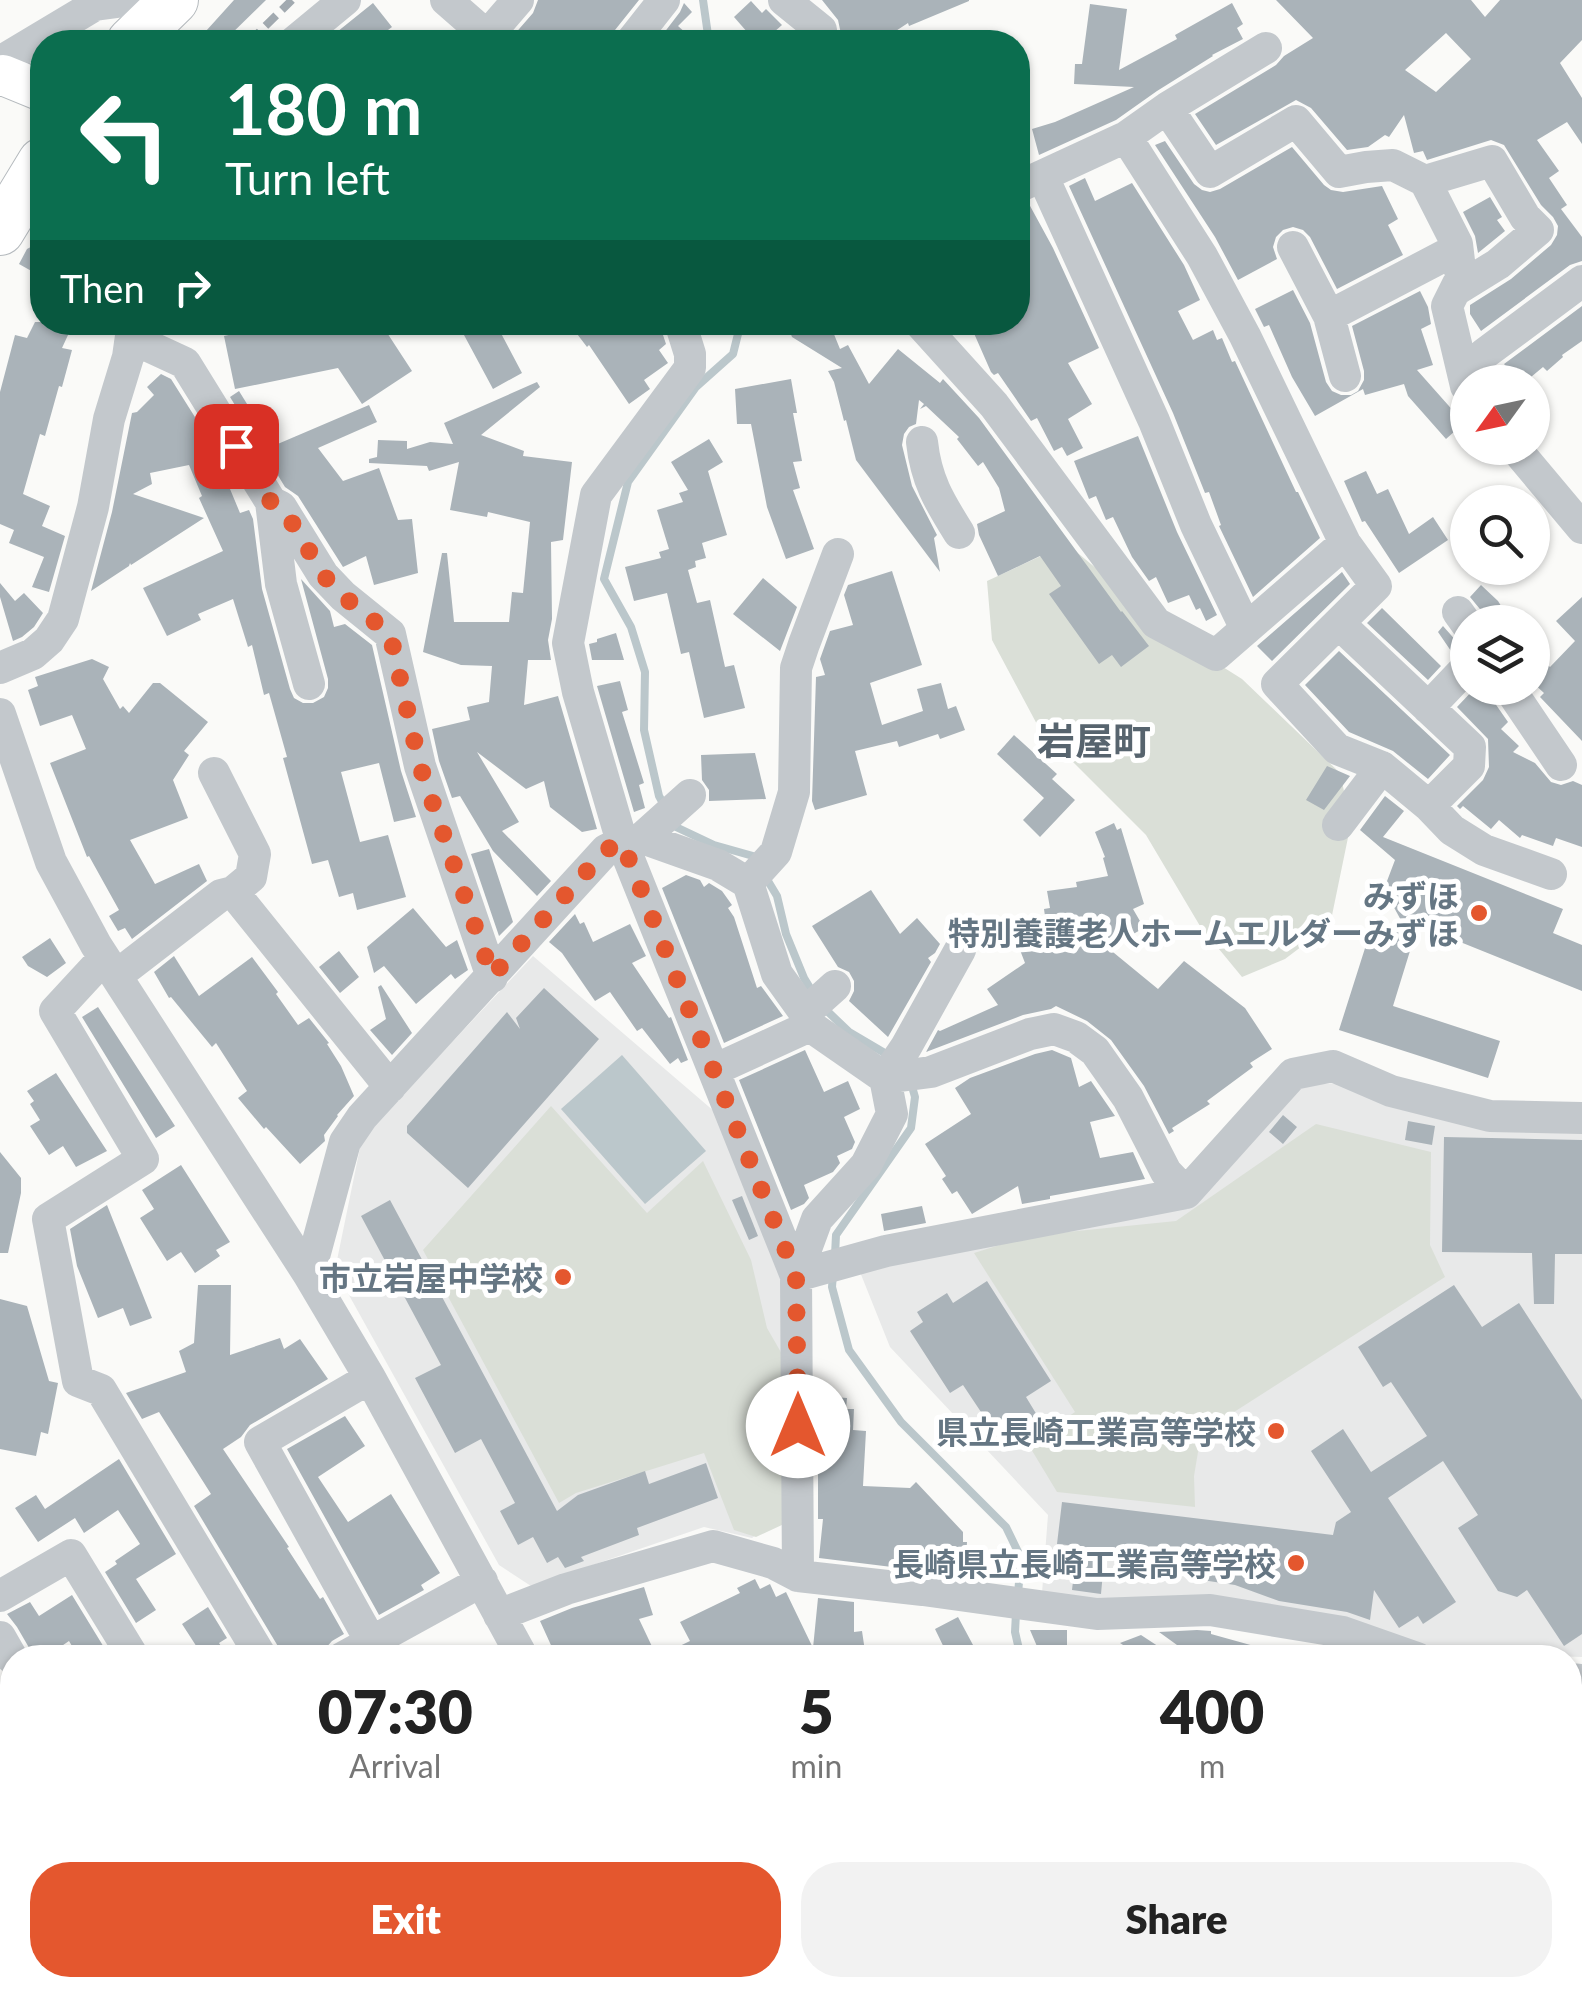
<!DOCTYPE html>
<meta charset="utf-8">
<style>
body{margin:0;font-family:Lato,"Noto Sans JP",sans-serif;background:#f2f2f2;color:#222;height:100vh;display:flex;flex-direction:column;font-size:38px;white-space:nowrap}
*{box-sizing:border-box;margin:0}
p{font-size:32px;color:#767676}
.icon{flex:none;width:55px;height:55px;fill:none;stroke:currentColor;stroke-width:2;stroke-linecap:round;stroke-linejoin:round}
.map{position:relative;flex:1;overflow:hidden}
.drawer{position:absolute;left:0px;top:1645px;width:1582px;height:352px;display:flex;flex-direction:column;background:#fff;border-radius:40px 40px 0 0;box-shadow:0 2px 8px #0004}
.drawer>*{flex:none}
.hud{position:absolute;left:30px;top:30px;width:1000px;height:305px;border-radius:40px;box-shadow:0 2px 8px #0004;background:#0b6e4f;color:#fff;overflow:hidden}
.needle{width:65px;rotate:237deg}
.fabs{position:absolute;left:1450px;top:365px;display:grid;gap:20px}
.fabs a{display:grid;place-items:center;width:100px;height:100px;border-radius:50%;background:#fff;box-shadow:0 2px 8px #0004;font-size:50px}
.pin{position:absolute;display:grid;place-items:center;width:85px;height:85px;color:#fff;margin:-42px;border-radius:20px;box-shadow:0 5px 15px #0006}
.me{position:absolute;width:110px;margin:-55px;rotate:0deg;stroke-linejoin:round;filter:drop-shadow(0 0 8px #0008)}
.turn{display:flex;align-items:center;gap:35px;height:210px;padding:0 30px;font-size:45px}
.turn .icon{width:130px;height:130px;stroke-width:2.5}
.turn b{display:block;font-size:70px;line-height:85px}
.then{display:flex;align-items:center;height:95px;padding:0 30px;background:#0003;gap:20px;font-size:38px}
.eta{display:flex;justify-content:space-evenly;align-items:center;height:170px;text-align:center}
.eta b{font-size:60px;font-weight:800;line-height:70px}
.primary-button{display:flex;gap:20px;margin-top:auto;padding:20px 30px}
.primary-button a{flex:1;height:115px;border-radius:40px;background:#e4572e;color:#fff;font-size:40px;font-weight:800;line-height:115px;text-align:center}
.primary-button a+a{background:#f2f2f2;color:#222}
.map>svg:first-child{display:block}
.built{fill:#e8e9e9}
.green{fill:#dadfd7}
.water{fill:#bbc7cb}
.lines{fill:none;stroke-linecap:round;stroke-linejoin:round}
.stream{stroke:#bbc7cb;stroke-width:8}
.building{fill:#aab3b9;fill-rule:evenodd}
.major-casing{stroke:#b5babe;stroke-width:42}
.highway-casing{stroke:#b4b9bd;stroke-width:50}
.minor{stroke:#c3c8cc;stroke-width:32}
.major{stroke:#fff;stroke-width:40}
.highway{stroke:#fff;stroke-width:48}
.rail{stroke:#a2aab0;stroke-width:8;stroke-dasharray:15 8;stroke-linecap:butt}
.route{stroke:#e4572e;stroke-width:18;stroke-dasharray:0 32.4}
.poi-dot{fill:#e4572e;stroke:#fff;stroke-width:4}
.labels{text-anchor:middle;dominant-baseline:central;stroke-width:10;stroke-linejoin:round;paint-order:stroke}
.poi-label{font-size:32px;font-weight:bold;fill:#657683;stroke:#fff;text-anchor:end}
.quarter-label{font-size:38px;font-weight:bold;fill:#57646e;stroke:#fff}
</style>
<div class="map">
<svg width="1582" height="1996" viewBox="0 0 1582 1996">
<rect width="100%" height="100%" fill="#fafaf8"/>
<path class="built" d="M533 956 722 1118 790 1283 786 1512 752 1538 704 1527 531 1586 499 1565 335 1270 362 1138Z
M1339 1083 1582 1129V1657L1526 1655 1450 1657 1367 1628 1112 1604 1042 1593 1048 1515 890 1347 858 1267 1191 1199 1298 1085Z"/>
<path class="green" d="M1067 544 1188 645 1242 679 1340 773 1351 823 1330 925 1285 959 1242 977 1200 926 1146 835 1039 728 992 640 987 581Z
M551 1106 647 1213 703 1161 751 1260 767 1328 786 1361 784 1524 756 1537 734 1530 704 1453 576 1493 559 1503 423 1250Z
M1316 1124 1431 1152 1430 1245 1445 1277 1220 1421 1199 1446 1194 1476 1195 1507 1057 1492 1028 1444 1075 1412 974 1253 1028 1236 1176 1221Z"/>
<path class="water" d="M622 1055 706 1151 645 1204 561 1109Z"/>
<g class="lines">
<path class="stream" d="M703 0 709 42
M665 807 659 796 644 730 645 672 631 627 604 579 628 482 696 387 733 354 741 322
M674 824 676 827 714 845 753 856 755 860
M765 876 777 896 786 934 804 978 815 996
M823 1007 849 1032 888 1055
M835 1255 836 1235 911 1128 915 1097 911 1083
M833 1274 832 1287 849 1350 901 1422 1006 1527 1021 1558 1018 1594
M1016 1613 1015 1632 1021 1658
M1570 1911 1582 1913"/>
</g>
<path class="building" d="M234 0H266L223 42H217L206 31Z
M538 0H639L615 30 611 42H518L513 36 533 13Z
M822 0H969V1L909 26 908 23 879 42 873 30 853 42H846L841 34 838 20Z
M1276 0H1471L1485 17 1500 0H1582V40L1560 63 1582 98V144L1567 122 1537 140 1559 171 1549 178 1567 205 1561 209 1582 237V261L1570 265 1481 331 1470 314V305L1511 279 1551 245 1557 235 1558 226 1553 217 1541 205 1504 145 1491 140 1427 160 1423 151 1414 153 1404 115 1389 137 1385 135 1368 147 1347 150 1311 108 1296 100 1216 145 1195 114 1276 65 1284 56 1313 38ZM1446 33 1471 59 1436 92 1405 70Z
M751 1 762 13 766 9 782 25 765 40 761 35 755 41 734 17Z
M373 3 392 27 372 42H345L337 32Z
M684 3 692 12 678 26 696 42H657L680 12Z
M1232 3 1243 24 1237 28 1243 39 1212 55 1213 56 1157 91 1116 120 1039 155 1032 129 1055 122 1134 87 1074 84 1075 64H1082L1090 4 1127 9 1119 70 1177 39 1175 35Z
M1165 141 1194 184 1202 190 1210 192 1220 189 1292 147 1324 185 1331 190 1343 192 1382 186 1398 219 1388 225 1403 255 1337 289 1310 237 1303 230 1293 227 1283 230 1276 237 1273 247 1277 259 1238 280 1215 237 1155 145Z
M1085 178 1095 201 1132 183 1184 265 1200 300 1178 311 1193 340 1213 330 1217 340 1222 338 1232 362 1235 361 1296 492H1298L1320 538 1253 597 1219 526 1221 525 1209 492 1205 493 1173 413 1069 186Z
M1490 197 1502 217 1497 220 1505 231 1478 253 1475 236 1463 212Z
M1029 204 1053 248 1099 348 1068 363 1092 404 1068 419 1083 448 1067 456 1062 447 1054 451 1037 418 1031 421 998 373 994 375 991 372 969 322H1018V282L1030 276 1018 254V207Z
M42 241V277L19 264 27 249Z
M1293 290 1310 323 1326 382 1332 391 1341 395H1351L1358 391 1364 380V371L1352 326 1420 291 1428 307 1431 324 1421 329 1433 365 1417 370 1464 423 1446 439 1408 396 1404 384 1365 395 1363 389 1315 416 1292 377 1269 325 1264 327 1255 309Z
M1582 306V341L1562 355 1563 357 1547 371 1543 367 1525 382H1519L1504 364Z
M35 322H74L62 348 72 350 62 387 59 386 45 436 40 434 23 494 50 506 42 526 65 536 49 592 32 587 44 557 9 543 14 530 0 524V392L15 335 27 338Z
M287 322H380L412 371 362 404 338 368 235 389 224 336Z
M457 322H495L522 373 493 389Z
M568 322H654L663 335 666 344 659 350 668 363 644 380 650 389 629 404 589 345 587 347Z
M786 322H829L840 349 848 345 869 384 898 349 940 383 943 379 979 418 1121 612 1122 611 1149 646 1121 667 1112 655 1099 664 1049 594 1061 586 1040 556 998 576 979 535 977 524 1005 511 999 488 983 462 978 466 957 439 959 437 926 406 920 409 924 404 919 400 916 424 909 427 904 434 902 445 912 486 937 535 934 538 940 572 856 460 846 420 844 421 834 382 828 371 842 368 792 337Z
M161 374 171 379 210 441 240 513 249 510 253 519 262 589 290 689 294 698 303 703H313L324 697 328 688V679L301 579 330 611 334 627 345 624 372 645 401 771 416 817 394 822 379 763 341 772 360 842 388 835 406 897 357 910 353 893 339 897 328 860 312 864 283 758 287 757 269 693 264 695 252 645 248 647 233 599 198 614 201 620 167 636 143 588 223 551 199 498 202 496 189 465 150 473 152 484 133 494 204 518 131 565 130 563 129 566 91 591 112 512 132 413 137 412 154 395 147 387Z
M791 379 797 413H793L802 461 793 462 800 488 793 490 814 549 786 559 767 507 751 424H737L735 389Z
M537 382 540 387 481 435 524 451 523 456 572 462 563 540 551 542 552 619 548 640 551 660H528L524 705 558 696 597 829 582 832 550 807 544 781 526 789 477 752 519 822 502 831 551 881 537 896 493 851 460 796 452 798 439 761 432 729 470 720 467 707 489 702 492 666 461 665 423 652 442 553H447L454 622H509L512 592 523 593 530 522 488 512 487 517 450 510 459 462 429 471 427 466 369 463V459L377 457 378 440 407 441V449L430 442 453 444 444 423Z
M239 391 273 446 369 405 377 422 318 448 343 481 379 468 398 520 412 519 418 573 374 585 366 556 343 567 298 496 285 487 230 397Z
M1138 436 1177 532 1217 615 1206 621 1200 608 1196 610 1189 595 1168 603 1156 577 1149 581 1132 557 1113 517 1106 520 1096 496 1089 499 1074 461Z
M709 439 723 462 708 471 727 535 702 543 706 558 695 561 696 567 688 570 697 603 710 600 725 667 734 665 745 708 704 718 689 652 681 654 667 593 634 601 625 567 661 558 659 552 669 549 657 510 683 502 679 493 688 490 671 462Z
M1366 471 1377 494 1388 489 1409 534 1433 517 1448 540 1399 573 1365 521 1362 522 1344 481Z
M892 571 922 665 870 683 882 725 923 711 917 689 941 683 948 709 956 706 965 730 940 739 938 734 899 747 897 741 855 751 867 795 815 810 812 801 816 677 825 675 820 659 830 631 853 625 844 595 848 585Z
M1342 572 1350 584 1272 661 1257 646Z
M763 578 797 607 780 651 733 614Z
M0 583 15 601 24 593 43 613 34 627 22 637 13 641 0 597Z
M1481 585 1498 601 1511 622H1487L1484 614 1470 597Z
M1582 597V741L1540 697 1544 693 1532 682V650L1550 667 1575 641 1556 621Z
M1382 608 1441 666 1428 680 1367 623Z
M1443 626 1458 643 1451 651 1438 632Z
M616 633 624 660H592L589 644 597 642V639Z
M1339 651 1450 755 1428 779 1393 751 1349 732 1305 685Z
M92 659 109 667 103 679 120 709 123 706 129 713 153 683H160L208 722 184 751 189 755 173 780 188 818 130 840 155 884 199 864 207 881 132 939 125 928 118 931 109 916 119 910 89 856 87 857 50 763 86 749 72 715 40 726 28 690 38 686 35 677Z
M620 681 628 710 622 712 644 783 639 785 645 808 634 812 597 686Z
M1475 688H1489L1492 699 1508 722 1501 729 1519 746 1513 752 1535 763 1551 782 1561 785 1573 781 1582 785V847L1556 838 1553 846 1522 835 1520 838 1499 820 1491 829 1463 806 1460 809 1457 806 1483 780 1489 767 1488 739 1457 707Z
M1014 735 1057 774 1052 779 1075 800 1040 837 1023 820 1044 798 997 754Z
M755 753 766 799 709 801V790L702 780 701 755Z
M1327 766 1350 776 1324 810 1306 800Z
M1385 796 1404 811 1383 837 1563 909 1553 933 1582 945V991L1418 925 1393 1006 1500 1041 1488 1078 1339 1030 1373 923 1409 935 1384 889 1395 860 1360 830Z
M1114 823 1117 830 1121 828 1144 904 1133 909 1144 928 1108 948 1158 989 1184 961 1245 1008 1272 1049 1250 1063 1253 1067 1207 1101 1210 1104 1172 1128 1174 1131 1169 1134 1144 1086 1111 1040 1087 1021 1056 1006 1051 1009 1023 1015 926 1052 938 1030 940 1031 998 1005 987 989 1025 963 1020 950 1048 938 1044 909 1050 908 1047 891 1077 887 1076 882 1108 876 1103 858 1105 857 1095 832Z
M489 849 513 922 499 936 471 854Z
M686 875 700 880 704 887 709 883 722 891 732 905 728 908 734 917 757 988 761 986 783 1016 724 1043 662 888Z
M871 890 900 934 917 918 940 944 935 953 928 958 931 962 888 1037 849 1001 854 991V981L849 972 838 967 812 926Z
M413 908 446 947 457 940 468 970 455 979 451 974 416 1004 384 966 374 973 367 947Z
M575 914 580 924 584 922 593 942 630 924 646 956 632 963 669 1018 671 1017 688 1060 681 1063 678 1058 670 1064 642 1028 637 1031 610 992 595 1001 562 953 549 942Z
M50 938 66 963 47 977 28 966 22 957Z
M339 951 359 977 340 993 319 967Z
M174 956 199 996 252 957 278 992 276 994 298 1025 309 1018 329 1043 327 1044 341 1066 354 1096 337 1115 338 1116 324 1135 325 1141 300 1164 266 1127 264 1129 238 1098 247 1091 216 1043 212 1047 171 997 169 998 154 972Z
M381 985 412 1033 392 1055 370 1030 386 1019 378 987Z
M544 988 599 1039 468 1188 407 1133V1126L507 1012 520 1029 516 1018Z
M98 1007 175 1126 156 1138 82 1017Z
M805 1050 824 1092 848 1081 860 1109 844 1117 855 1142 852 1149 837 1156 840 1163 833 1172 804 1185 809 1198 804 1204 791 1210 739 1080Z
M1052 1050 1071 1058 1079 1087 1091 1081 1115 1116 1090 1122 1100 1158 1133 1152 1145 1179 1050 1196V1199L1022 1204 1018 1186 972 1214 957 1191 952 1194 942 1179 946 1176 925 1144 971 1114 955 1088 970 1078 1035 1054Z
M56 1073 107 1151 76 1167 63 1146 49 1155 30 1126 40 1120 30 1104 34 1101 27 1091Z
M1283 1115 1297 1127 1283 1144 1269 1132Z
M1408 1121 1435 1126 1432 1145 1405 1140Z
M1444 1137 1582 1140V1254H1555L1554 1304H1534L1532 1253 1442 1252Z
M0 1152 21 1178V1193L8 1253H0Z
M181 1165 230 1242 216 1250 220 1256 195 1273 181 1252 167 1261 140 1218 154 1209 142 1190Z
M742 1196 758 1236 749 1240 732 1200Z
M390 1200 557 1511 578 1495 645 1471 649 1484 706 1463 718 1498 637 1528 639 1535 581 1557 584 1561 565 1568 558 1557 547 1563 533 1537 518 1545 500 1511 515 1503 481 1439 455 1453 415 1378 441 1365 361 1216Z
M107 1205 152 1318 130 1326 123 1308 98 1318 77 1266 70 1229Z
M922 1206 926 1223 884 1231 881 1214Z
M987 1281 1051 1381 1026 1397 1040 1420 1023 1431 1011 1414 991 1427 963 1385 950 1393 910 1331 923 1322 917 1312 947 1293 953 1303Z
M198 1285H231L230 1355 280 1338 284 1349 300 1339 328 1379 250 1425 241 1437 223 1449 289 1547 287 1548 320 1599 323 1597 344 1634 332 1641 324 1650 322 1647 306 1658H282L279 1648 194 1506 211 1494 159 1412 142 1419 126 1393 186 1372 179 1351 194 1343Z
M1454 1285 1482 1327 1519 1303 1582 1400V1634L1564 1646 1527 1590 1517 1597 1498 1591 1458 1528 1478 1515 1443 1461 1388 1498 1456 1602 1423 1624 1418 1616 1399 1628 1374 1590 1370 1620 1347 1612 1279 1601 1235 1585 1202 1580 1206 1562 1105 1550 1101 1594 1072 1590 1077 1546 1057 1544 1062 1502 1333 1535 1336 1522 1351 1512 1311 1451 1343 1429 1371 1472 1427 1436 1391 1382 1383 1387 1358 1347Z
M0 1299 27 1306 49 1381 58 1383 48 1434 41 1432 36 1456 0 1449Z
M818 1396 847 1398 846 1409H854L853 1430 866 1431 863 1486 910 1488 916 1482 963 1532V1542H967L965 1576 819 1558 823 1519H818Z
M345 1416 365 1446 318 1477 348 1522 391 1494 440 1573 421 1585 424 1590 379 1615 287 1449Z
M119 1459 176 1554 136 1579 156 1610 136 1623 105 1572 117 1564 115 1561 140 1544 118 1510 84 1533 75 1518 38 1542 15 1508 36 1495 45 1509Z
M755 1579 760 1589 770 1584 776 1597 786 1592 813 1648 818 1598 854 1602V1632L862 1631 866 1658H567L564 1651 555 1654 540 1621 572 1608 644 1587 653 1615 639 1619 657 1657 690 1641 680 1622 740 1593 737 1588Z
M72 1595 105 1649 91 1658H79L69 1641 44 1658H35L17 1627 7 1614 30 1602 39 1616Z
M208 1607 227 1638 219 1643 229 1658H204L182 1624Z
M958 1617 980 1658H949L935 1629Z
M1030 1630H1067V1658H1042Z
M1197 1630 1211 1631V1634L1276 1652 1275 1658H1195L1159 1632Z
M1141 1635 1176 1658H1143L1120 1643Z"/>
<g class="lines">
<defs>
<path id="major" d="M0 76 3 75 42 91"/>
<path id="highway" d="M131 42 174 0
M0 231 42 162"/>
</defs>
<use href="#major" class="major-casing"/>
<use href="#highway" class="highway-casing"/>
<path class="minor" d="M446 0 494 42
M784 0 821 30 822 42
M487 36 518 0
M294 42 345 0
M631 42 664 0
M1266 48 1167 108 1210 172 1296 121 1339 172 1366 167 1393 165 1425 181 1457 244 1461 278 1447 306 1466 386
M0 62 95 5 132 0
M1126 137 1202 256 1245 336 1345 543 1376 586 1277 684 1337 749 1382 767 1429 806 1452 830 1484 850 1551 874
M1043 177 1154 421 1196 525 1246 629
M1425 181 1492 161 1525 217 1538 230 1498 264 1456 290
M1018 187 1126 137 1167 108
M1293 247 1329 316 1345 376
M1329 316 1457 249
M680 322 690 354V368L596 495 568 643 578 692 622 842 796 1276
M919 322 994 405 1156 623 1216 655 1345 543
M131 338 185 363 271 502 281 507 323 575 343 596 390 634 420 766 492 977
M1468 388 1466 386 1469 372 1484 354 1582 281
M922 442C926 480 939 501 959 533
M1515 448 1582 528
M271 502 281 584 309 684
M1458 612 1468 626
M1351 635 1470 747 1469 766 1429 806
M0 668 33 654 49 640 63 619 93 507 109 419 128 357 133 322
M1509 688 1561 765
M1428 708 1468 666
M0 714 51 862 96 945 309 1275 370 1378 523 1658
M214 773 255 854 251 877 233 892
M1338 825 1382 767
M642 838 690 795
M748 883 776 852 794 792 796 668 804 644 838 554
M104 958 55 1011 143 1159 48 1219 78 1381 101 1390 262 1658
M116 976 221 895 233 892 390 1087
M805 1013 835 986
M714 1070 810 1026
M885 1078 931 1072 1030 1034 1054 1029 1076 1037 1095 1051 1128 1098 1166 1172 1186 1193
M885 1078 906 1047 960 950
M309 1275 345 1142 362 1117 606 850 622 842 642 838 718 865 748 883 777 974 805 1013 810 1026 885 1078 892 1114 866 1165 817 1219 796 1276 798 1576
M796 1276 886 1251 1186 1193 1293 1074 1333 1066 1391 1091 1490 1116 1582 1118
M0 1596 71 1555 134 1658
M499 1615 566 1589 713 1546 773 1563 798 1576 923 1590 1097 1614 1210 1610 1343 1632 1417 1658
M0 1637 12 1658
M370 1640 260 1442 370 1378
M342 1658 482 1581
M1570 1679 1582 1680
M0 1947 12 1960
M38 1985 47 1996
M635 1985 649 1996
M454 1996 461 1985
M596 1996 602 1985"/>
<use href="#major" class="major"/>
<use href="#highway" class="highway"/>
<path class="rail" d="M249 42 292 0"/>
</g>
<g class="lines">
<path class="route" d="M236 446 271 502 281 507 297 530 323 575 343 596 390 634 420 766 492 976 606 850 622 842 796 1276 798 1426"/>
</g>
<g class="poi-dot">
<circle cx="1479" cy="913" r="10"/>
<circle cx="563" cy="1277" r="10"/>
<circle cx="1276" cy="1431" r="10"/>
<circle cx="1296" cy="1563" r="10"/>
</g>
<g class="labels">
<g class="poi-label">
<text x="1459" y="895">みずほ<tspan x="1459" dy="37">特別養護老人ホームエルダーみずほ</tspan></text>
<text x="543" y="1277">市立岩屋中学校</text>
<text x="1256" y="1431">県立長崎工業高等学校</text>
<text x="1276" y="1563">長崎県立長崎工業高等学校</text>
</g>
<g class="quarter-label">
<text x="1094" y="740">岩屋町</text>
</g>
</g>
</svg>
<div class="fabs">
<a><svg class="needle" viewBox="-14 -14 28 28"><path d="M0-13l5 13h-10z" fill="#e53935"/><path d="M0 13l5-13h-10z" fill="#767676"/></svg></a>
<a><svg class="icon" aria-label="search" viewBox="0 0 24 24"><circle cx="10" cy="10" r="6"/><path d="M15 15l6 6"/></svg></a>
<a><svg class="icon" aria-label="layers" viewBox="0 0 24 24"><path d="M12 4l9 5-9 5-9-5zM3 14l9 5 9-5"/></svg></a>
</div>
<div class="pin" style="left:236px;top:446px;background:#d93025"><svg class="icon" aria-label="arrive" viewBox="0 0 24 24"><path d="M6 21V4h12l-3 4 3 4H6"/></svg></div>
<svg class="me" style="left:798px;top:1426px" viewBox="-20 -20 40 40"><circle r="19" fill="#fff"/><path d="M0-13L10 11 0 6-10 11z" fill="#e4572e"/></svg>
<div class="hud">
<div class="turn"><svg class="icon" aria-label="left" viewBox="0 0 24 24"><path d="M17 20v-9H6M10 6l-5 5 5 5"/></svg><div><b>180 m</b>Turn left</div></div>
<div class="then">Then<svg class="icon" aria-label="right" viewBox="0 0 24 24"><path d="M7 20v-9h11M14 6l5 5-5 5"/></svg></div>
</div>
<section class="drawer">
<div class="eta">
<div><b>07:30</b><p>Arrival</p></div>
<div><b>5</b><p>min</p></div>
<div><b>400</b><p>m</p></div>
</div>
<div class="primary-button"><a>Exit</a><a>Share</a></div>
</section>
</div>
